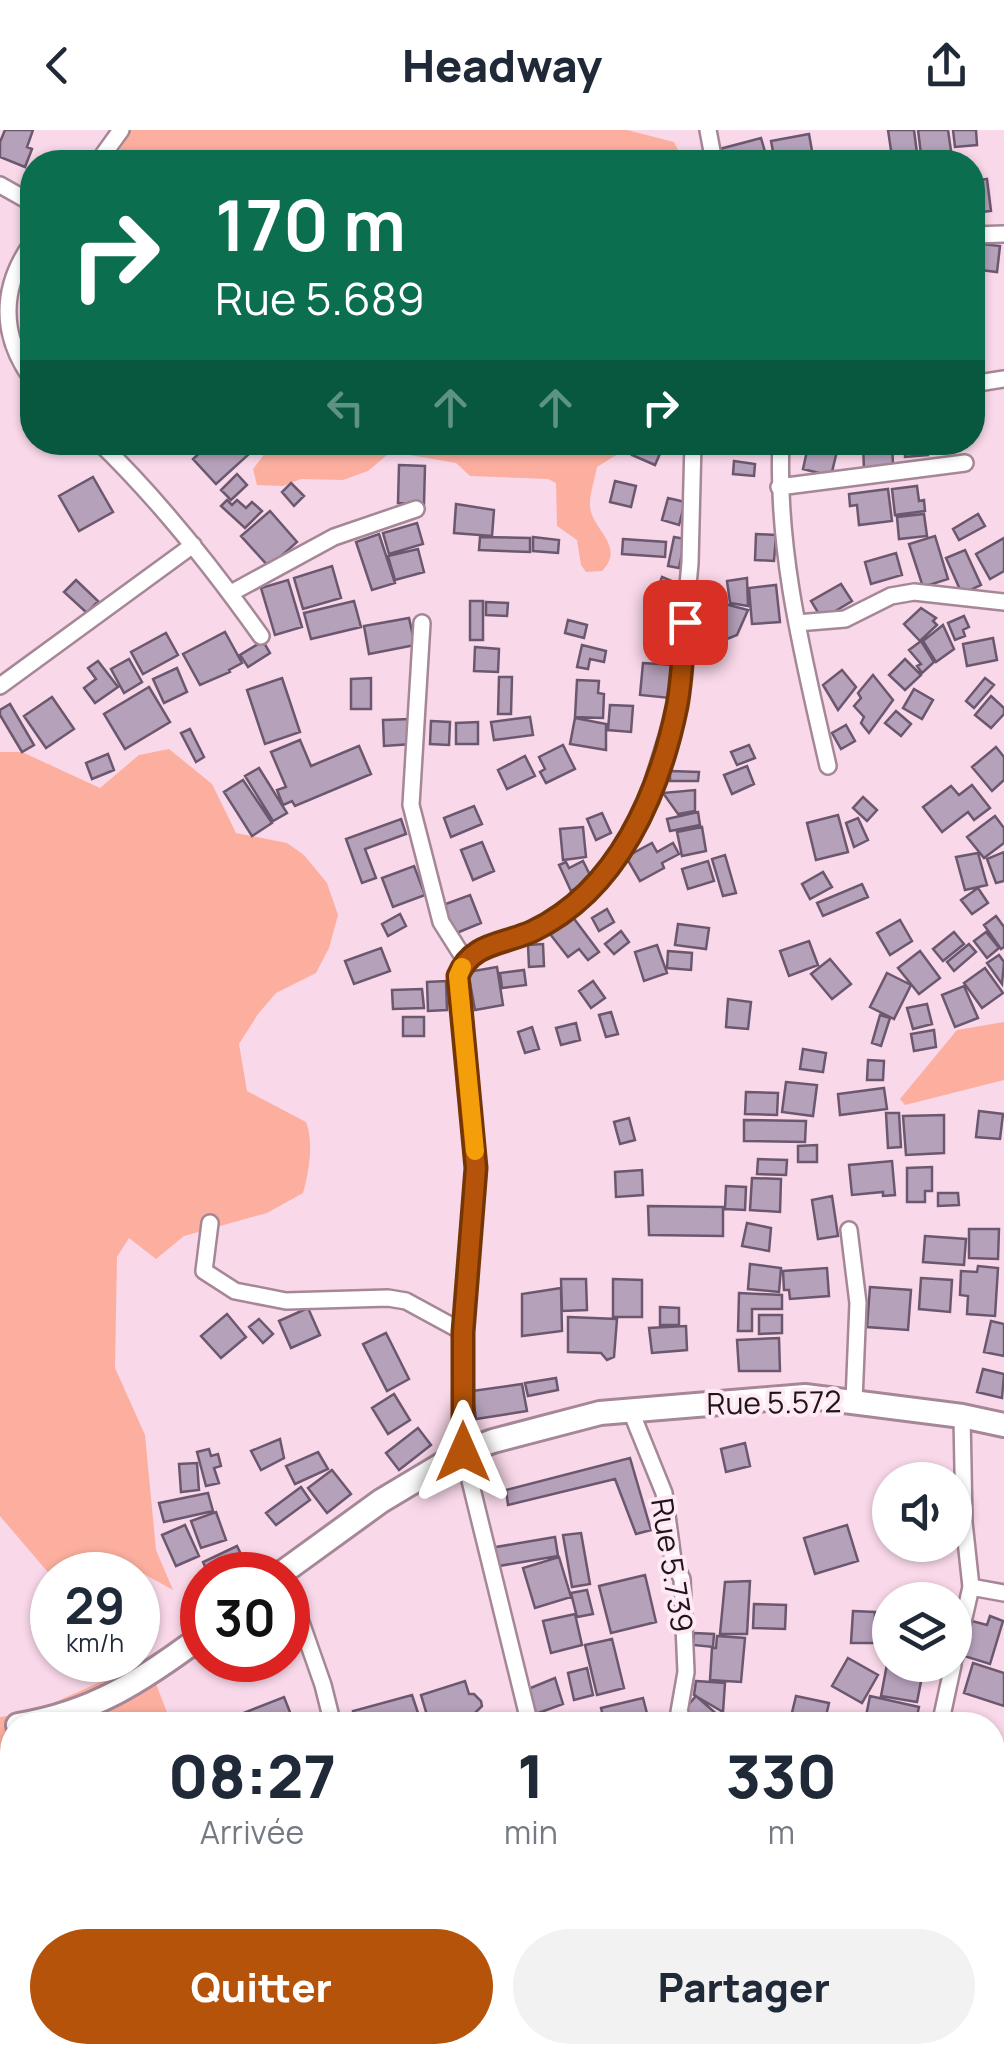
<!DOCTYPE html>
<html lang="fr">
<meta charset="utf-8">
<style>
body{margin:0;font-family:Manrope,sans-serif;background:#f2f2f3;color:#1f2937;height:100vh;display:flex;flex-direction:column;font-size:38px;white-space:nowrap}
*{box-sizing:border-box;margin:0}
p{font-size:32px;color:#747a83}
.icon{flex:none;width:55px;height:55px;fill:none;stroke:currentColor;stroke-width:2;stroke-linecap:round;stroke-linejoin:round}
.map{position:relative;flex:1;overflow:hidden}
.details{position:absolute;left:0px;top:1582px;width:1005px;height:352px;display:flex;flex-direction:column;background:#fff;border-radius:40px 40px 0 0;box-shadow:0 2px 8px #0004}
.details>*{flex:none}
.top-card{position:absolute;left:20px;top:20px;width:965px;height:305px;border-radius:40px;box-shadow:0 2px 8px #0004;background:#0b6e4f;color:#fff;overflow:hidden}
.fabs{position:absolute;left:872px;top:1332px;display:grid;gap:20px}
.fabs a{display:grid;place-items:center;width:100px;height:100px;border-radius:50%;background:#fff;box-shadow:0 2px 8px #0004;font-size:50px}
.speed{position:absolute;left:30px;top:1422px;display:flex;gap:20px;font-size:50px;font-weight:700;text-align:center}
.speed>*{display:grid;place-content:center;width:130px;height:130px;border-radius:50%;background:#fff;box-shadow:0 2px 8px #0004;line-height:1}
.speed small{font-size:25px;font-weight:400}
.speed .limit{border:15px solid #d22;background:#fff;color:#111}
.pin{position:absolute;display:grid;place-items:center;width:85px;height:85px;color:#fff;margin:-42px;border-radius:20px;box-shadow:0 5px 15px #0006}
.me{position:absolute;width:110px;margin:-55px;rotate:0deg;stroke-linejoin:round;filter:drop-shadow(0 0 8px #0008)}
.turn{display:flex;align-items:center;gap:35px;height:210px;padding:0 30px;font-size:45px}
.turn .icon{width:130px;height:130px;stroke-width:2.5}
.turn b{display:block;font-size:70px;line-height:85px}
.lanes{display:flex;align-items:center;height:95px;padding:0 30px;background:#0003;justify-content:center;gap:50px;direction:ltr}
.lanes .off{opacity:.35}
.eta{display:flex;justify-content:space-evenly;align-items:center;height:170px;text-align:center}
.eta b{font-size:60px;font-weight:800;line-height:70px}
.button{display:flex;gap:20px;margin-top:auto;padding:20px 30px}
.button a{flex:1;height:115px;border-radius:60px;background:#b45309;color:#fff;font-size:40px;font-weight:800;line-height:115px;text-align:center}
.button a+a{background:#f2f2f3;color:#1f2937}
header{display:flex;justify-content:space-between;align-items:center;height:130px;padding:0 30px;background:#fff;font-size:45px;font-weight:800}
.map>svg:first-child{display:block}
.green{fill:#fcaf9e}
.lines{fill:none;stroke-linecap:round;stroke-linejoin:round}
.stream{stroke:#c4b2f6;stroke-width:5}
.building{fill:#b6a1bb;stroke:#6b586f;stroke-width:2.5}
.street-casing{stroke:#a58797;stroke-width:20}
.secondary-casing{stroke:#a58797;stroke-width:28}
.street{stroke:#fff;stroke-width:15}
.secondary{stroke:#fff;stroke-width:22}
.route-casing{stroke:#753606;stroke-width:25}
.route{stroke:#b45309;stroke-width:18}
.slow{stroke:#f59e0b;stroke-width:18}
.labels{text-anchor:middle;dominant-baseline:central;stroke-width:8;stroke-linejoin:round;paint-order:stroke}
.street-label{font-size:30px;fill:#1f141a;stroke:#fee9f4}
</style>
<header><svg class="icon" aria-label="back" viewBox="0 0 24 24"><path d="M15 5l-7 7 7 7"/></svg>Headway<svg class="icon" aria-label="share" viewBox="0 0 24 24"><path d="M12 15V3M7 8l5-5 5 5M5 13v7h14v-7"/></svg></header>
<div class="map">
<svg width="1004" height="1933" viewBox="0 0 1004 1933">
<rect width="100%" height="100%" fill="#f9d8e9"/>
<path class="green" d="M129 0H627L674 12 684 32H114Z
M268 313V312L630 313 629 317 597 337C595 349 589 365 590 377 593 401 626 416 602 441L586 442 581 435 577 410 557 396 556 353 548 349 470 346 456 333 404 324 387 325 368 341 343 350 301 349 283 356 257 355 253 339 269 318Z
M169 619 212 654 236 703 287 713 304 725 327 753 338 785 329 818 316 843 276 863 258 884 239 914 247 961 306 992C314 1012 309 1042 303 1063L267 1083 184 1106 156 1129 129 1108 117 1127 115 1238 145 1305 156 1420 173 1460 135 1439 126 1445 52 1447 0 1386V622H22L100 658 139 625Z
M1004 892V950L905 975 900 969 957 900Z
M147 1531 172 1595H12V1922H280L283 1933H0V1587L31 1583Z"/>
<g class="lines">
<path class="stream" d="M992 1670 1004 1675"/>
</g>
<path class="building" d="M5 0H33L27 17 32 19 25 37 0 27V12Z
M888 0H914L917 23 892 27Z
M918 0H948L951 21 921 24Z
M953 0H976L977 15 955 17Z
M809 4 814 32H775L771 11Z
M761 8 768 32H719L716 20Z
M987 49 991 81 972 83V51Z
M973 113 1000 116 997 142 972 139Z
M211 312H259L260 314 216 354 193 329Z
M637 312 662 319 655 335 632 325Z
M809 312 838 317 831 346 803 339Z
M863 312H892L893 334 864 341Z
M905 312H927L928 325 905 327Z
M734 331 755 334 754 346 733 344Z
M399 335 425 336 424 374 398 373Z
M237 344 247 355 231 370 221 360Z
M93 347 113 382 79 401 59 366Z
M615 351 636 356 631 377 610 372Z
M291 353 304 366 294 376 282 362Z
M917 356 919 371 924 370 925 381 895 385 892 359Z
M888 359 892 391 859 395 857 375 850 376 849 364Z
M668 368 685 372 679 395 662 390Z
M227 370 232 375 237 370 246 378 252 372 262 381 245 398 221 376Z
M456 374 494 380 492 406 454 403Z
M270 381 297 412 269 437 241 406Z
M924 384 927 406 899 409 897 387Z
M978 384 985 396 959 410 953 399Z
M417 393 423 414 389 424 383 403Z
M379 404 395 453 372 460 356 412Z
M756 404 776 405 774 431 755 430Z
M935 406 948 449 923 457 909 414Z
M480 407 530 408V422L479 420Z
M533 407 559 410 558 423 533 421Z
M674 407 685 409 679 438 668 436Z
M1004 408V441L990 449 976 424Z
M623 409 666 412 665 427 622 424Z
M418 419 424 442 395 450 388 426Z
M965 420 981 455 962 464 946 428Z
M896 423 902 445 871 454 865 432Z
M332 436 341 468 303 479 294 448Z
M662 447 686 457 679 475 655 466Z
M747 448 748 476 730 473 727 451Z
M76 450 98 471 87 483 64 462Z
M288 450 302 497 275 505 261 458Z
M841 454 852 471 822 489 811 471Z
M776 455 780 492 752 494 749 458Z
M354 471 361 497 311 509 304 483Z
M470 471H483V510H470Z
M486 472 508 473 507 486 486 485Z
M725 474 748 480 737 505 717 513 719 503 715 502Z
M662 477 679 479 676 505 659 503Z
M921 478 936 488 933 491 937 495 920 511 904 494Z
M964 486 969 497 963 500 965 506 955 510 948 493Z
M409 488 415 515 369 524 364 496Z
M568 490 587 495 584 508 565 503Z
M943 495 954 519 936 532 923 511Z
M225 502 242 533 229 540 230 542 200 555 183 524Z
M166 503 178 525 143 544 131 522Z
M993 508 997 530 967 536 963 514Z
M263 511 270 523 248 537 240 525Z
M921 511 934 532 922 543 917 536 921 534 909 520Z
M582 515 606 521 604 532 590 529 588 539 577 537Z
M475 517 499 519 498 542 474 541Z
M129 529 142 552 124 563 111 539Z
M905 529 921 545 905 560 889 545Z
M98 531 118 557 95 573 84 558 96 549 88 538Z
M643 533 673 535 670 568 640 565Z
M177 538 187 562 164 573 153 549Z
M842 540 856 557 838 580 823 555Z
M873 545 893 570 869 603 861 593 864 587 854 576 861 568 858 563Z
M499 547H512L511 584H498Z
M282 548 300 602 265 614 247 560Z
M371 548V579H351V549Z
M985 548 994 555 974 578 966 571Z
M577 550 599 551 598 563 604 564 603 588 575 587Z
M149 557 170 592 125 619 104 584Z
M914 559 933 570 922 589 903 578Z
M991 566 1004 578V584L991 598 975 585Z
M52 567 74 599 46 618 24 586Z
M10 574 34 615 22 622 0 585V580Z
M610 575 633 576 631 602 608 600Z
M896 581 911 594 901 606 885 593Z
M530 587 533 605 494 610 491 592Z
M575 588 606 594V620L570 614Z
M411 589 412 614 384 616 383 590Z
M431 591 450 592 449 615 430 614Z
M478 592V614H456V593Z
M846 595 855 611 841 619 832 603Z
M190 599 204 627 196 632 181 603Z
M300 610 311 636 359 616 371 644 295 676 292 671 283 675 277 660 286 657 271 622Z
M563 615 575 639 546 653 540 642 545 639 539 627Z
M749 615 755 628 737 635 731 622Z
M996 617 1004 627V650L992 661 972 637Z
M108 624 114 640 92 649 86 633Z
M525 626 535 646 507 659 498 640Z
M747 636 754 654 732 664 724 645Z
M259 638 287 683 273 691 245 646Z
M670 641 699 642 698 651H670Z
M243 650 272 693 252 706 224 662Z
M972 655 990 678 974 690 968 682 942 702 923 677 951 656 959 665Z
M695 660V681L678 684 663 663Z
M863 667 877 680 867 691 853 678Z
M474 676 482 694 451 707 444 688Z
M698 682 700 695 670 701 667 689Z
M602 683 611 703 596 710 587 689Z
M838 685 848 722 816 730 807 693Z
M995 686 1004 698V713L984 728 967 707Z
M858 688 868 710 854 717 846 693Z
M401 689 406 704 365 719 376 748 362 753 346 709Z
M583 697 586 727 563 730 560 699Z
M702 697 706 721 682 726 677 702Z
M482 712 494 741 473 750 461 720Z
M652 713 657 722 673 713 679 724 662 733 664 738 640 751 626 727Z
M1004 722V751L996 753 987 729Z
M978 723 987 755 965 760 956 727Z
M725 725 736 763 723 766 712 729Z
M583 731 593 751 571 761 559 735 566 732 569 738Z
M708 731 714 751 688 759 682 739Z
M414 736 425 765 393 777 382 748Z
M823 742 832 757 810 769 802 754Z
M862 754 868 767 823 786 817 773Z
M978 758 988 773 972 784 961 770Z
M470 765 481 793 454 804 443 775Z
M607 779 614 792 599 801 592 788Z
M400 784 406 796 388 806 382 794Z
M572 786 599 822 588 830 579 819 568 827 550 804Z
M996 786 1004 797V817L1001 819 984 795Z
M900 790 912 811 890 825 877 803Z
M678 794 709 798 706 819 675 815Z
M621 801 629 812 614 824 605 814Z
M954 802 964 814 943 831 933 819Z
M986 802 999 818 987 828 974 811Z
M809 811 818 835 789 846 780 821Z
M543 814 544 836 529 837 528 815Z
M969 814 976 822 954 841 947 832Z
M657 815 667 843 644 851 635 822Z
M381 818 390 841 354 854 345 831Z
M668 821 692 823 691 840 667 838Z
M920 821 940 848 919 864 898 838Z
M999 825 1004 832 1002 854 987 833Z
M830 829 851 854 832 869 811 844Z
M497 837 503 875 475 880 468 842Z
M985 838 1003 863 982 878 964 853Z
M524 840 526 855 502 858 500 843Z
M887 843 911 855 894 889 870 877Z
M446 851 447 880 428 881 427 852Z
M593 851 605 868 591 878 579 861Z
M964 856 978 888 955 897 942 865Z
M422 859 424 878 393 879 392 860Z
M728 869 751 872 748 899 726 897Z
M927 874 932 894 913 899 907 878Z
M611 882 618 904 606 907 599 885Z
M880 885 890 888 881 916 872 913Z
M403 887H424V906H403Z
M576 893 580 910 561 915 556 898Z
M532 897 539 919 525 923 518 902Z
M934 900 936 917 914 921 911 904Z
M803 919 826 923 823 942 800 939Z
M868 930 884 931 883 950H867Z
M786 952 817 955 813 986 782 982Z
M884 958 887 979 840 985 838 964Z
M746 962 778 963 777 985 745 984Z
M979 981 1003 984 1000 1009 976 1007Z
M886 983H899L901 1017 888 1018Z
M944 985V1023L906 1025 903 986Z
M629 988 635 1010 620 1014 614 992Z
M744 990 806 991 805 1012 744 1011Z
M817 1015V1032H798V1016Z
M758 1029 787 1030 786 1045 757 1044Z
M892 1031 895 1065 883 1066V1062L852 1065 849 1035Z
M932 1037V1061H925V1072H907V1038Z
M642 1040 643 1065 616 1067 615 1042Z
M752 1048 781 1049 780 1082 750 1080Z
M726 1056 746 1057 745 1080 725 1079Z
M938 1063H958L959 1075 938 1076Z
M832 1066 838 1106 818 1109 812 1070Z
M648 1076 723 1077V1106L649 1105Z
M747 1093 771 1098 769 1121 742 1116Z
M969 1099H999L998 1129 969 1128Z
M925 1106 966 1109 964 1135 923 1132Z
M750 1134 781 1138 779 1162 748 1159Z
M978 1136 998 1138 995 1186 967 1184 968 1166 960 1165 961 1141 977 1142Z
M827 1138 829 1166 790 1169 789 1160H784L783 1141Z
M921 1148 952 1150 950 1182 919 1179Z
M561 1149H586L587 1180 562 1181Z
M613 1149 642 1150V1187H613Z
M870 1157 911 1160 908 1200 867 1197Z
M561 1158 562 1201 522 1206V1164Z
M739 1163 782 1165V1179H752V1201H738Z
M660 1177 679 1178V1195H660Z
M308 1178 320 1205 291 1218 279 1191Z
M227 1184 246 1207 221 1228 201 1206Z
M759 1185H782V1203L759 1204Z
M568 1187 617 1189 614 1227 607 1230 601 1223 568 1222Z
M259 1189 273 1204 263 1213 249 1197Z
M991 1191 1004 1194V1226L984 1222Z
M686 1196 687 1220 652 1223 649 1198Z
M386 1203 409 1249 387 1261 363 1214Z
M779 1208 780 1241H739L737 1210Z
M983 1239 1004 1244 1002 1268 977 1262Z
M556 1248 558 1260 528 1266 525 1253Z
M522 1254 527 1281 476 1289 472 1261Z
M394 1264 410 1290 388 1304 372 1278Z
M418 1298 431 1315 399 1340 386 1323Z
M280 1309 284 1328 261 1340 251 1321Z
M745 1313 750 1336 726 1342 721 1319Z
M209 1319 211 1326 218 1324 221 1336 214 1338 219 1353 206 1356 197 1322Z
M318 1322 328 1339 295 1354 286 1336Z
M630 1328 651 1400 636 1404 615 1349 508 1375 506 1360Z
M197 1333 199 1360 181 1362 179 1334Z
M332 1340 351 1364 327 1383 308 1358Z
M301 1357 310 1370 276 1395 266 1383Z
M208 1363 213 1381 164 1392 159 1373Z
M216 1382 226 1410 201 1418 191 1391Z
M185 1395 199 1426 176 1436 162 1405Z
M847 1395 858 1431 815 1444 804 1408Z
M581 1403 590 1454 572 1457 563 1405Z
M555 1407 558 1426 493 1437 490 1418Z
M237 1416 251 1445H209L203 1432Z
M559 1427 571 1467 535 1478 523 1438Z
M645 1445 656 1492 611 1503 599 1456Z
M750 1451 747 1504H720L725 1452Z
M587 1460 593 1484 577 1487 571 1463Z
M754 1474 786 1475 785 1499 753 1498Z
M853 1481 875 1482 874 1513H851Z
M575 1484 582 1515 551 1523 543 1491Z
M990 1486 1003 1491 990 1534 964 1526 965 1521 963 1520 972 1491 987 1495Z
M694 1503 714 1504 713 1517 693 1515Z
M717 1506 745 1508 741 1552 710 1550 712 1518H716Z
M612 1509 624 1558 597 1565 585 1515Z
M848 1528 878 1545 862 1573 832 1556Z
M888 1529 890 1535 924 1536 917 1572 881 1566Z
M973 1533 1004 1543V1576L964 1563Z
M587 1538 593 1565 574 1570 568 1543Z
M555 1548 563 1574 533 1585 528 1559Z
M465 1551 469 1564H474L481 1571 482 1576 475 1583 476 1589 456 1595H430L421 1565Z
M696 1551 725 1553 723 1582 694 1565Z
M412 1565 422 1595H357L353 1581Z
M696 1566 720 1587 715 1595H700L683 1581Z
M796 1566 829 1573 824 1595H789Z
M870 1566 919 1577 915 1595H886L887 1591 866 1586Z
M284 1567 295 1595H234L231 1588Z
M643 1568 650 1595H605L601 1578Z
M1004 1612V1666L996 1665 992 1662V1644Z
M998 1708 1004 1710V1763L992 1759V1723Z
M993 1797 1004 1803V1833L1000 1840 992 1836Z
M992 1891 1004 1896 1001 1931 970 1922H992Z
M821 1922H897L888 1933H843Z"/>
<g class="lines">
<defs>
<path id="street" d="M708 0 714 32
M98 32 121 0
M0 55 32 73
M972 105 1004 104
M32 113C0 158 0 205 32 249
M972 254 1004 249
M99 312C160 371 212 437 261 506
M781 312C776 422 804 530 828 636
M779 357 965 333
M231 463 334 407 416 379
M422 493 411 675 441 792 465 830
M797 493 845 489 891 466 914 462 1004 472
M0 556 193 415
M210 1093 204 1141 235 1161 286 1171 388 1168 406 1171 463 1202
M849 1100 858 1173 854 1271
M630 1279 664 1363 673 1430 682 1449 686 1542 679 1582 686 1595
M288 1455 323 1555 333 1595
M971 1457 1004 1463
M955 1527 971 1457 964 1392 962 1286
M530 1595 463 1322V1202L476 1039 458 846 465 830 482 818 534 801 591 761 629 711 649 664 677 575 690 433 693 312
M940 1595 953 1535
M992 1765 1004 1770
M0 1894 12 1883
M415 1922 418 1933
M690 1922 702 1933
M364 1933 401 1922
M805 1933 809 1922"/>
<path id="secondary" d="M279 1445 381 1371 463 1322 493 1311 600 1283 805 1266 962 1286 1004 1295
M18 1595C93 1583 143 1550 202 1506"/>
</defs>
<use href="#street" class="street-casing"/>
<use href="#secondary" class="secondary-casing"/>
<use href="#street" class="street"/>
<use href="#secondary" class="secondary"/>
</g>
<g class="lines">
<defs>
<path id="route" d="M463 1322V1202L476 1038 458 846C472 812 503 815 533 801 618 760 659 664 677 576 682 549 683 520 685 492"/>
</defs>
<use href="#route" class="route-casing"/>
<use href="#route" class="route"/>
<path class="slow" d="M462 837 458 846 475 1021"/>
</g>
<g class="labels">
<g class="street-label">
<text transform="translate(774 1272) rotate(-1)">Rue 5.572</text>
<text transform="translate(673 1435) rotate(81)">Rue 5.739</text>
</g>
</g>
</svg>
<div class="fabs">
<a><svg class="icon" aria-label="sound" viewBox="0 0 24 24"><path d="M4 9h4l5-4v14l-5-4H4zM17 9q2 3 0 6"/></svg></a>
<a><svg class="icon" aria-label="layers" viewBox="0 0 24 24"><path d="M12 4l9 5-9 5-9-5zM3 14l9 5 9-5"/></svg></a>
</div>
<div class="speed"><div>29<small>km/h</small></div><div class="limit">30</div></div>
<div class="pin" style="left:685px;top:492px;background:#d93025"><svg class="icon" aria-label="arrive" viewBox="0 0 24 24"><path d="M6 21V4h12l-3 4 3 4H6"/></svg></div>
<svg class="me" style="left:463px;top:1322px" viewBox="-20 -20 40 40"><path d="M0-17L14 15 0 8-14 15z" fill="#b45309" stroke="#fff" stroke-width="4"/></svg>
<div class="top-card">
<div class="turn"><svg class="icon" aria-label="right" viewBox="0 0 24 24"><path d="M7 20v-9h11M14 6l5 5-5 5"/></svg><div><b>170 m</b>Rue 5.689</div></div>
<div class="lanes"><svg class="icon off" aria-label="left" viewBox="0 0 24 24"><path d="M17 20v-9H6M10 6l-5 5 5 5"/></svg><svg class="icon off" aria-label="ahead" viewBox="0 0 24 24"><path d="M12 20V5M6 11l6-6 6 6"/></svg><svg class="icon off" aria-label="ahead" viewBox="0 0 24 24"><path d="M12 20V5M6 11l6-6 6 6"/></svg><svg class="icon" aria-label="right" viewBox="0 0 24 24"><path d="M7 20v-9h11M14 6l5 5-5 5"/></svg></div>
</div>
<section class="details">
<div class="eta">
<div><b>08:27</b><p>Arrivée</p></div>
<div><b>1</b><p>min</p></div>
<div><b>330</b><p>m</p></div>
</div>
<div class="button"><a>Quitter</a><a>Partager</a></div>
</section>
</div>
